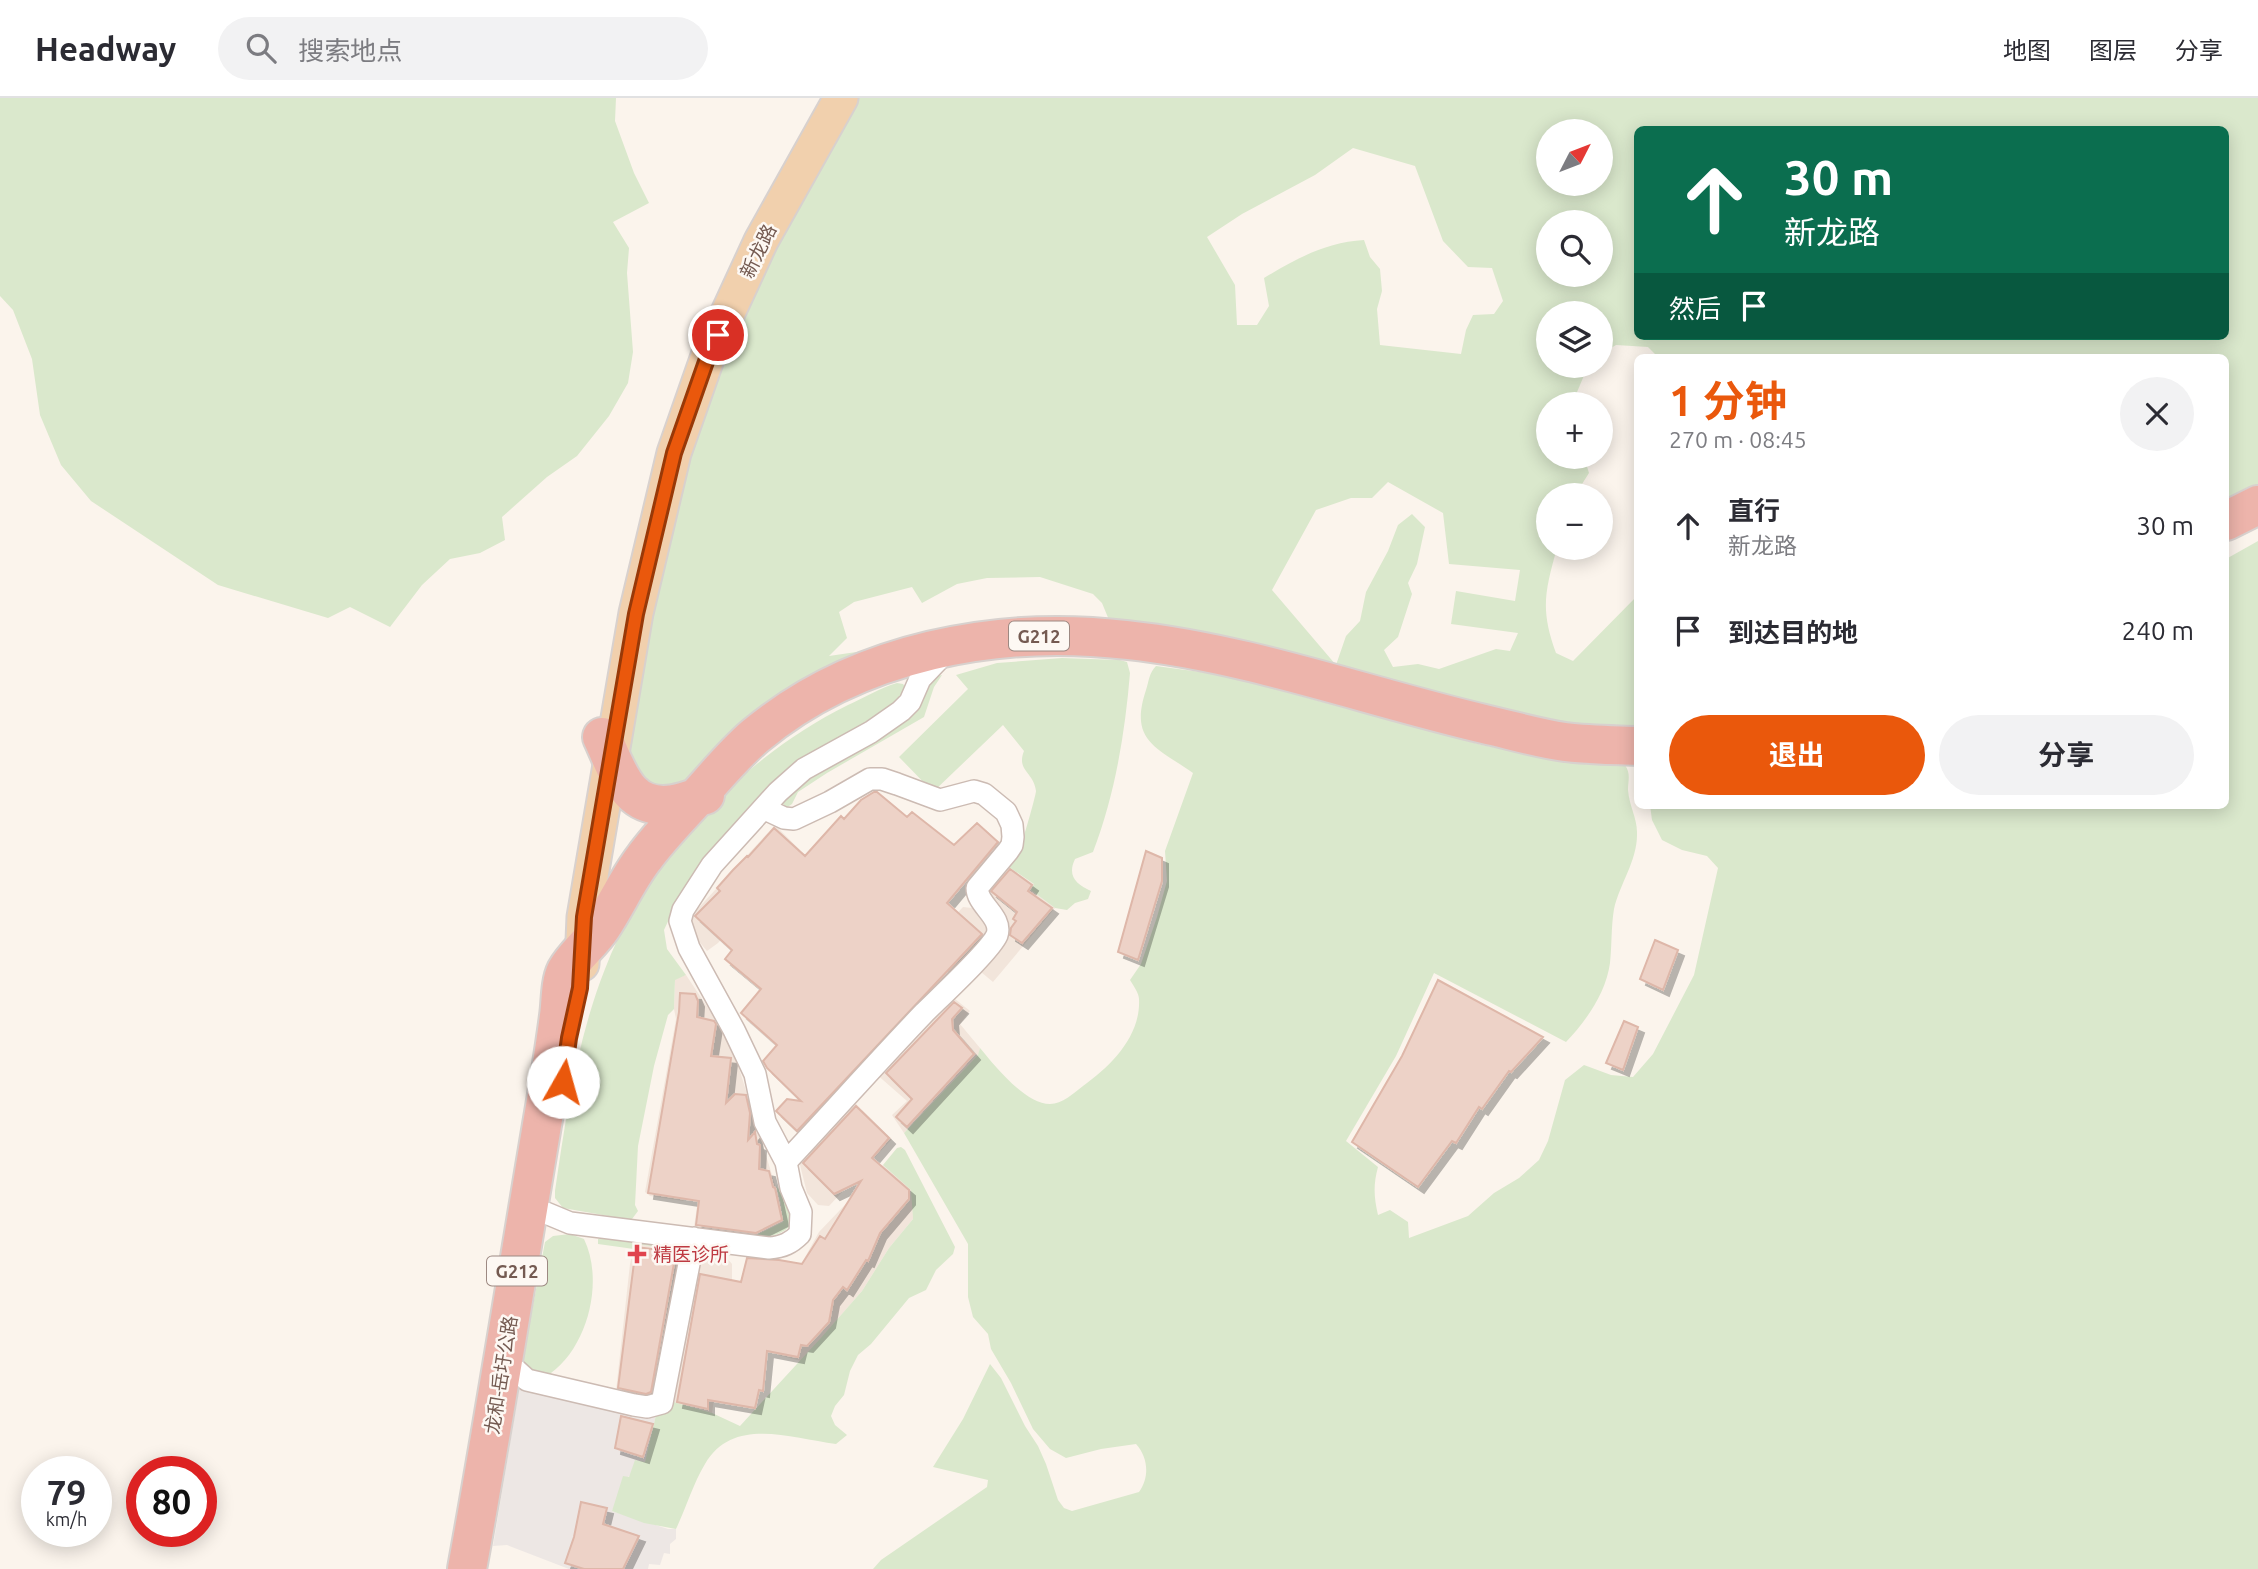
<!DOCTYPE html>
<html lang="zh">
<meta charset="utf-8">
<style>
body{margin:0;font-family:Ubuntu,"Noto Sans SC",sans-serif;background:#f2f2f3;color:#2b2b33;height:100vh;display:flex;flex-direction:column;font-size:26px;white-space:nowrap}
*{box-sizing:border-box;margin:0}
p{font-size:23px;color:#7c7c81}
.icon{flex:none;width:38px;height:38px;fill:none;stroke:currentColor;stroke-width:2;stroke-linecap:round;stroke-linejoin:round}
.map{position:relative;flex:1;overflow:hidden}
.drawer{position:absolute;left:1634px;top:256px;width:595px;height:455px;display:flex;flex-direction:column;background:#fff;border-radius:10px;box-shadow:0 4px 18px #0003}
.drawer>*{flex:none}
.banner{position:absolute;left:1634px;top:28px;width:595px;height:214px;border-radius:10px;box-shadow:0 4px 18px #0003;background:#0b6e4f;color:#fff;overflow:hidden}
.needle{width:46px;rotate:48deg}
.controls{position:absolute;left:1536px;top:21px;display:grid;gap:14px}
.controls a{display:grid;place-items:center;width:77px;height:77px;border-radius:50%;background:#fff;box-shadow:0 4px 18px #0003;font-size:35px}
.speed{position:absolute;left:21px;top:1358px;display:flex;gap:14px;font-size:35px;font-weight:700;text-align:center}
.speed>*{display:grid;place-content:center;width:91px;height:91px;border-radius:50%;background:#fff;box-shadow:0 4px 18px #0003;line-height:1}
.speed small{font-size:18px;font-weight:400}
.speed .limit{border:10px solid #d22;background:#fff;color:#111}
.pin{position:absolute;display:grid;place-items:center;width:60px;height:60px;color:#fff;margin:-30px;border:4px solid #fff;border-radius:50%;box-shadow:0 2px 7px #0007}
.me{position:absolute;width:77px;margin:-38px;rotate:7deg;stroke-linejoin:round;filter:drop-shadow(0 0 5px #0008)}
.turn{display:flex;align-items:center;gap:24px;height:147px;padding:0 35px;font-size:32px}
.turn .icon{width:91px;height:91px;stroke-width:2.5}
.turn b{display:block;font-size:49px;line-height:60px}
.then{display:flex;align-items:center;height:66px;padding:0 35px;background:#0003;gap:14px;font-size:26px}
.round{display:grid;place-items:center;flex:none;width:74px;height:74px;border-radius:37px;background:#f2f2f3}
.overview{display:flex;align-items:center;justify-content:space-between;height:119px;padding:0 35px}
h1{font-size:42px;font-weight:700;line-height:52px;color:#ea580c}
.primary-button{display:flex;gap:14px;margin-top:auto;padding:14px 35px}
.primary-button a{flex:1;height:80px;border-radius:42px;background:#ea580c;color:#fff;font-size:28px;font-weight:700;line-height:80px;text-align:center}
.primary-button a+a{background:#f2f2f3;color:#2b2b33}
ul{padding:0;list-style:none}
li{display:flex;align-items:center;gap:21px;height:105px;padding:0 35px}
li div{flex:1}
li b{display:block;font-size:26px}
li em{font-style:normal}
header{display:flex;align-items:center;gap:42px;box-sizing:border-box;height:98px;padding:0 35px;background:#fff;border-bottom:2px solid #e1e1e2}
header strong{font-size:33px}
nav{display:flex;gap:38px;margin-inline-start:auto;font-size:24px}
.search{width:490px;height:63px;background:#f2f2f3;display:flex;align-items:center;gap:18px;box-sizing:border-box;padding:0 24px;border-radius:38px;color:#7c7c81;font-size:26px}
.map>svg:first-child{display:block}
.residential{fill:#f2e5db}
.industrial{fill:#ede7e4}
.green{fill:#dae8cc;fill-rule:evenodd}
.building{fill:#edd2c7;stroke:#deb7a9;stroke-width:2;filter:url(#shadow)}
.lines{fill:none;stroke-linecap:round;stroke-linejoin:round}
.street-casing{stroke:#ccbbb3;stroke-width:24}
.primary-casing{stroke:#d8d1ce;stroke-width:37}
.highway-casing{stroke:#d8d1ce;stroke-width:42}
.street{stroke:#fff;stroke-width:21}
.primary{stroke:#f1d0ad;stroke-width:33}
.highway{stroke:#edb4ab;stroke-width:38}
.route-casing{stroke:#983908;stroke-width:18}
.route{stroke:#ea580c;stroke-width:12}
.health-dot{fill:#e0444e;stroke:#fdf8f3;stroke-width:2.5}
.labels{text-anchor:middle;dominant-baseline:central;stroke-width:5;stroke-linejoin:round;paint-order:stroke}
.shield{fill:#fdf8f3;stroke:#9d8982;stroke-width:2}
.shield-label{font-size:18px;font-weight:bold;fill:#745a51}
.street-label{font-size:19px;fill:#745a51;stroke:#fdf8f3}
.health-label{font-size:19px;fill:#be3a42;stroke:#fdf8f3;text-anchor:start}
</style>
<header>
<strong>Headway</strong>
<div class="search"><svg class="icon" aria-label="search" viewBox="0 0 24 24"><circle cx="10" cy="10" r="6"/><path d="M15 15l6 6"/></svg>搜索地点</div>
<nav><a>地图</a><a>图层</a><a>分享</a></nav>
</header>
<div class="map">
<svg width="2258" height="1471" viewBox="0 0 2258 1471">
<defs>
<filter id="shadow"><feDropShadow dx="6" dy="6" stdDeviation="0" flood-color="#0004"/></filter>
</defs>
<rect width="100%" height="100%" fill="#fbf4ec"/>
<path class="residential" d="M775 727 800 752 718 845 707 853 692 835 690 827 692 817Z
M1003 765 1035 787 1031 792 1055 810 993 884 975 869 1000 841 984 791Z
M963 809 972 810 991 828V832L950 876 928 856 927 848Z
M686 877 720 928 738 967 781 1106 783 1124 748 1141 694 1129 711 1010 686 1100 683 1103 650 1098 645 1094 676 921 674 911 675 881Z
M950 897 970 913 960 926 980 950 979 956 904 1035 892 1017 907 1003 875 975Z
M855 1005 892 1041 829 1108 818 1107 807 1095 799 1063Z
M883 1067 912 1092 913 1121 889 1150 862 1193 801 1263 778 1257 776 1252 790 1186 819 1134Z
M635 1146 678 1152 681 1154 657 1300 616 1293 630 1166Z
M702 1155 726 1159 732 1166V1184L712 1315 670 1303Z"/>
<path class="industrial" d="M520 1286 656 1317 645 1365 628 1379 612 1413 668 1431H676V1441L670 1446V1456L664 1455 660 1467 649 1466 648 1471H569L507 1447 493 1448Z"/>
<path class="green" d="M0 0H616L615 23 634 75 649 105 613 124 629 150 627 175 633 254 628 285 609 318 577 358 547 379 502 419 505 442 480 455 450 461 422 487 390 529 350 509 328 520 218 487 91 403 61 367 40 317 32 261 13 212 0 198Z
M853 0H2258V393L2226 409V259H1658L1648 249 1616 247 1601 256V215H1549V268H1588L1572 306H1549V359H1584L1589 375 1575 397H1549V450H1557C1545 493 1540 512 1556 555L1573 563 1638 497V639H1617L1109 522 1102 505 1093 496 1040 479 987 480 957 486 922 505 912 489 854 504 839 514 847 540 829 558 870 552 694 682 661 695 629 671 628 623 669 422 729 235ZM1638 32H2226V238H1638ZM1549 33H1601V86H1549ZM1353 50 1415 68 1443 143 1468 169 1492 170 1503 203 1494 216 1473 217 1466 232 1461 256 1380 247 1377 211 1382 193 1380 171 1370 159 1364 142C1326 144 1296 161 1264 180L1269 208 1257 227H1237L1235 187 1207 139 1242 116 1315 77ZM1549 124H1601V177H1549ZM1388 384 1443 415 1449 466 1520 472 1515 503 1456 493 1451 526 1518 535 1510 553 1496 551 1439 571 1418 566 1393 569 1384 552 1398 539 1412 496 1408 485 1417 466 1425 429 1412 416 1398 427 1388 453 1366 494 1360 523 1346 538 1336 567 1272 492 1316 412 1351 400H1372Z
M2258 443V1471H873L881 1462 987 1389 988 1382 933 1369 963 1321 990 1266 1001 1280 1025 1328 1038 1348 1046 1366 1058 1402 1064 1410 1072 1413 1139 1394C1150 1379 1148 1359 1136 1346L1101 1351 1066 1360 1050 1351 1033 1331 1011 1285 991 1251 988 1236 973 1219 968 1199V1146L904 1035 978 957 980 950C994 967 1025 1006 1050 1006 1062 1006 1074 995 1083 988 1111 968 1141 938 1139 901 1139 895 1133 887 1130 882L1141 866 1157 819 1167 783 1165 753 1193 675C1156 649 1129 643 1146 592 1149 583 1149 575 1156 568L1223 577 1482 647 1554 661 1587 666 1625 667C1631 676 1628 682 1628 692 1629 707 1637 720 1637 734 1638 762 1620 785 1614 811 1611 829 1612 847 1610 865 1606 895 1586 923 1566 944L1434 875 1396 958 1346 1043 1378 1069C1373 1087 1374 1100 1378 1117L1390 1112 1408 1124 1409 1140 1468 1118 1494 1095 1519 1080 1539 1062 1548 1043 1565 982 1584 967 1611 977 1633 979 1653 956 1694 877 1718 770 1707 758 1682 752 1662 742 1652 722 1650 707H2226V461Z
M1062 560 1120 562 1127 564 1130 575C1125 635 1115 697 1093 754L1075 761C1067 778 1076 786 1091 793L1088 801 1075 805 1067 812 1055 810 1031 792 1034 786 1003 765C1008 761 1015 756 1019 751 1022 747 1036 697 1036 693 1034 674 1016 673 1024 653L1003 627 933 694 899 659 968 591 956 577 997 565Z
M942 577 934 589 924 619 827 675 798 694 792 706 786 710 782 704 789 690 922 597 933 579Z
M897 585 903 586 907 591V597L755 709 726 735 683 791 664 832 667 851 686 877 675 882 674 911 668 917 654 968 638 1048 635 1107 638 1113 629 1125 614 1119 563 1110 555 1100V1093C566 1018 577 942 605 871 648 759 741 660 848 607 864 600 880 590 897 585Z
M901 1049 905 1052 955 1149 953 1156 936 1172 926 1192 909 1200 871 1246 858 1257 850 1273 844 1297 835 1308 831 1318 835 1327 847 1337 836 1346C790 1340 733 1318 705 1366 693 1386 686 1410 676 1431L644 1425 612 1413 623 1378 629 1379 635 1362 645 1364 656 1317 670 1303 712 1315 740 1328 819 1242 862 1193 889 1150 913 1121 911 1092 883 1067 897 1050Z
M776 1087C780 1095 787 1103 790 1111 801 1137 764 1140 748 1141L783 1124 781 1106Z
M570 1136 584 1141C605 1184 587 1254 545 1279 534 1276 527 1272 523 1260L545 1144 553 1138Z
M606 1138 665 1146 678 1152 636 1146 634 1151 598 1146V1141Z"/>
<path class="building" d="M874 694H877L907 719 912 714 954 747 977 725 998 744 947 805 982 836 797 1033 776 1013 787 1001 801 1003 767 970 763 963 777 947 741 915 761 891 725 861 732 852 695 818 720 793 717 790 733 772 747 758 748 759 774 730 805 758 841 718 844 721 861 702Z
M1146 753 1162 760V783L1138 862 1118 854Z
M1010 771 1032 787 1028 793 1052 810 1022 845 1010 837 1011 830 1016 823 1013 821 1017 814 991 793Z
M1655 842 1678 852 1663 892 1640 881Z
M1438 882 1543 939 1511 974 1509 973 1482 1011 1479 1009 1456 1045 1452 1043 1418 1089 1352 1044 1402 958Z
M680 895 695 896 698 903 697 919 714 923 716 926 711 958 731 960 726 1005 735 996 746 997 750 1015 748 1042 755 1034 757 1046 760 1047 759 1071 769 1073 773 1089 775 1090 782 1122 756 1135 696 1127 699 1103 648 1095 679 914Z
M954 904 962 910 952 921 953 932 974 956 907 1029 896 1019 912 1001 886 975Z
M1624 923 1638 929 1623 972 1606 965Z
M856 1008 889 1040 872 1060 909 1092V1101L880 1135 868 1163 866 1162 847 1192 843 1189 833 1202 829 1224 807 1248 801 1247 798 1259 767 1253 763 1293 759 1292 755 1310 708 1302V1311L677 1304 700 1176 741 1184 747 1160 779 1162 802 1166 820 1138 825 1141 861 1083 834 1096 803 1065Z
M636 1149 676 1154 651 1294 646 1296 618 1290Z
M621 1318 653 1326 643 1359 615 1350Z
M581 1404 607 1410 603 1426 639 1438 623 1471H584L565 1465 574 1439Z"/>
<g class="lines">
<defs>
<path id="street" d="M765 711 784 720 794 721 830 704 870 681H882L897 686 940 702 974 693 984 696 1006 714 1012 727 1013 739 1012 747 1008 753 977 790C977 807 1003 819 997 837 990 853 939 900 924 915 877 964 832 1015 786 1064
M546 1115 570 1125 769 1150C783 1149 791 1145 800 1136L801 1114 791 1090 786 1064 765 1024 755 976 734 932 689 850 680 823 683 812 712 767 778 694 804 671 871 634 901 613 910 604 920 581 940 560V553
M516 1272 527 1282 634 1307 647 1309 662 1305 694 1140"/>
<path id="primary" d="M582 866 584 819 636 515 674 355 708 258 761 143 841 0"/>
<path id="highway" d="M2226 423 2258 407
M602 639C618 673 627 714 674 706 684 704 695 700 705 697
M467 1471C495 1317 519 1163 545 1009 550 979 555 949 559 918 561 905 560 885 566 873 574 858 591 845 601 830 616 808 627 782 644 760 660 738 680 718 698 698 717 677 734 656 755 638 857 553 998 527 1127 542 1249 555 1365 598 1484 626 1511 632 1537 640 1565 644 1589 647 1614 647 1638 648"/>
</defs>
<use href="#street" class="street-casing"/>
<use href="#primary" class="primary-casing"/>
<use href="#highway" class="highway-casing"/>
<use href="#street" class="street"/>
<use href="#primary" class="primary"/>
<use href="#highway" class="highway"/>
</g>
<g class="lines">
<defs>
<path id="route" d="M563 984 569 940 580 890 584 819 636 516 674 355 708 258 718 237"/>
</defs>
<use href="#route" class="route-casing"/>
<use href="#route" class="route"/>
</g>
<path class="health-dot" d="M633.5 1145.5h7v7h7v7h-7v7h-7v-7h-7v-7h7z"/>
<g class="labels">
<g class="shield">
<rect x="1009" y="523.5" width="60" height="29" rx="5"/>
<rect x="487" y="1158.5" width="60" height="29" rx="5"/>
</g>
<g class="shield-label">
<text x="1039" y="538">G212</text>
<text x="517" y="1173">G212</text>
</g>
<g class="street-label">
<text transform="translate(758 153) rotate(-64)">新龙路</text>
<text transform="translate(501 1277) rotate(-81)">龙和-岳圩公路</text>
</g>
<g class="health-label">
<text x="653" y="1156">精医诊所</text>
</g>
</g>
</svg>
<div class="controls">
<a><svg class="needle" viewBox="-14 -14 28 28"><path d="M0-13l5 13h-10z" fill="#e53935"/><path d="M0 13l5-13h-10z" fill="#7c7c81"/></svg></a>
<a><svg class="icon" aria-label="search" viewBox="0 0 24 24"><circle cx="10" cy="10" r="6"/><path d="M15 15l6 6"/></svg></a>
<a><svg class="icon" aria-label="layers" viewBox="0 0 24 24"><path d="M12 4l9 5-9 5-9-5zM3 14l9 5 9-5"/></svg></a>
<a>+</a>
<a>−</a>
</div>
<div class="speed"><div>79<small>km/h</small></div><div class="limit">80</div></div>
<div class="pin" style="left:718px;top:237px;background:#d93025"><svg class="icon" aria-label="arrive" viewBox="0 0 24 24"><path d="M6 21V4h12l-3 4 3 4H6"/></svg></div>
<svg class="me" style="left:563px;top:984px" viewBox="-20 -20 40 40"><circle r="19" fill="#fff"/><path d="M0-13L10 11 0 6-10 11z" fill="#ea580c"/></svg>
<div class="banner">
<div class="turn"><svg class="icon" aria-label="ahead" viewBox="0 0 24 24"><path d="M12 20V5M6 11l6-6 6 6"/></svg><div><b>30 m</b>新龙路</div></div>
<div class="then">然后<svg class="icon" aria-label="arrive" viewBox="0 0 24 24"><path d="M6 21V4h12l-3 4 3 4H6"/></svg></div>
</div>
<section class="drawer">
<div class="overview"><div><h1>1 分钟</h1><p>270 m · 08:45</p></div><a class="round"><svg class="icon" aria-label="close" viewBox="0 0 24 24"><path d="M6 6l12 12M18 6L6 18"/></svg></a></div>
<ul>
<li><svg class="icon" aria-label="ahead" viewBox="0 0 24 24"><path d="M12 20V5M6 11l6-6 6 6"/></svg><div><b>直行</b><p>新龙路</p></div><em>30 m</em></li>
<li><svg class="icon" aria-label="arrive" viewBox="0 0 24 24"><path d="M6 21V4h12l-3 4 3 4H6"/></svg><div><b>到达目的地</b></div><em>240 m</em></li>
</ul>
<div class="primary-button"><a>退出</a><a>分享</a></div>
</section>
</div>
